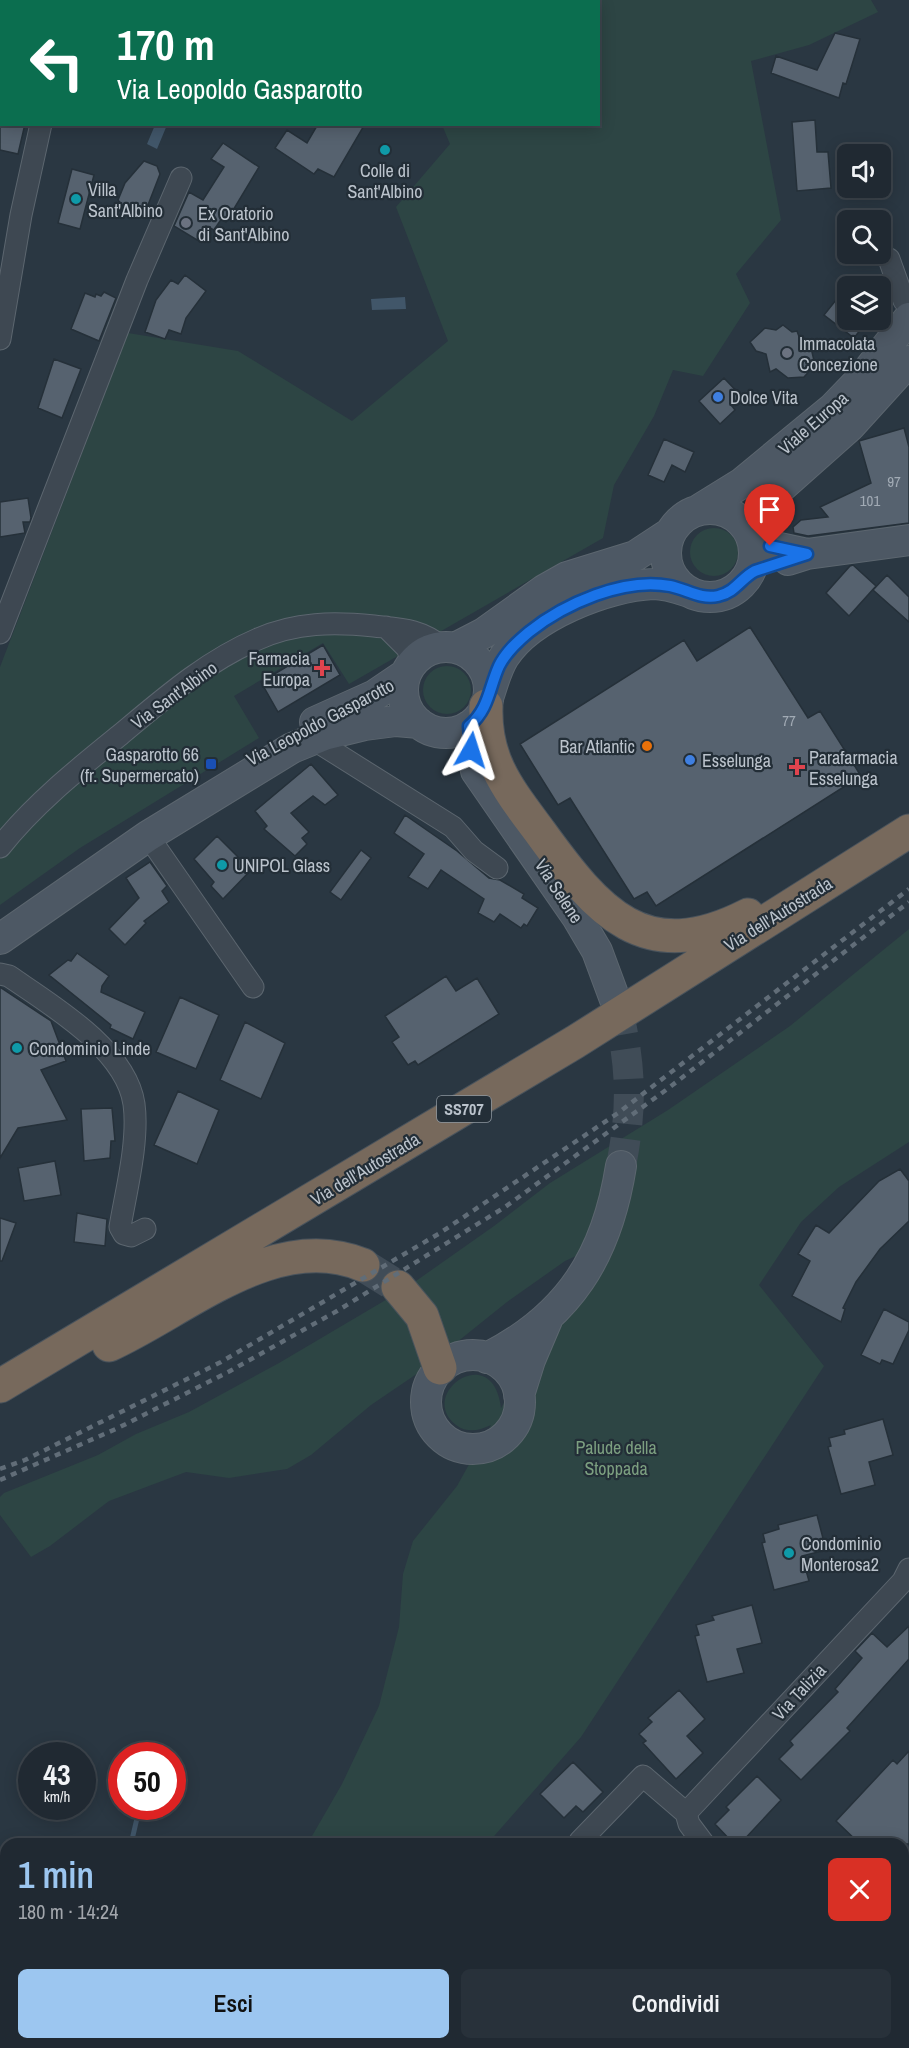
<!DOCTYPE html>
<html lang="it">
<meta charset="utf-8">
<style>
body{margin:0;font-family:"Archivo Narrow",sans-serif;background:#28313a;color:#f1f3f6;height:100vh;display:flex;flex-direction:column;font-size:22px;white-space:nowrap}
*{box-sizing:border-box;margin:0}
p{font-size:20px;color:#a2a6ac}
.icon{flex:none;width:33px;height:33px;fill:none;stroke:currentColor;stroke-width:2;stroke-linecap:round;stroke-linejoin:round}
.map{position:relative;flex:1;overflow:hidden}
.sheet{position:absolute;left:0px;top:1838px;width:909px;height:212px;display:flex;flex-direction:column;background:#202932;border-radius:18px 18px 0 0;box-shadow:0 3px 15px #0003,0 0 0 2px #3d454d}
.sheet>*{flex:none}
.banner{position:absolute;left:0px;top:0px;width:600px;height:126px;box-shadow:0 3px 15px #0003,0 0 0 2px #3d454d;background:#0b6e4f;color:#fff;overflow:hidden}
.controls{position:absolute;left:837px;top:144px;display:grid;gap:12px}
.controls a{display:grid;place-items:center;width:54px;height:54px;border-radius:9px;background:#202932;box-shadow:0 3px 15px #0003,0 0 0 2px #3d454d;font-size:30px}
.speed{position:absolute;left:18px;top:1742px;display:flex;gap:12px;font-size:30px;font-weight:700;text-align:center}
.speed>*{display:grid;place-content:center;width:78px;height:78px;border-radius:50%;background:#202932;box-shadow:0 3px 15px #0003,0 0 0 2px #3d454d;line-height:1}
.speed small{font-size:15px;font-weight:400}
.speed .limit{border:9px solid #d22;background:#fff;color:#111}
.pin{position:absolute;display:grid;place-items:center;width:51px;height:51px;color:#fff;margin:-62px -26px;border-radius:50% 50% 50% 0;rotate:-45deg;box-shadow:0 0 6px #0007}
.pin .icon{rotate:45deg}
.me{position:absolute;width:66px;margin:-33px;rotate:6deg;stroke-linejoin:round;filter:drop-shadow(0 0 4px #0008)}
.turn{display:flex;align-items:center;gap:21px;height:126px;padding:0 18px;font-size:27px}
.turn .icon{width:78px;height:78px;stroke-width:2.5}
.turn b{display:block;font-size:42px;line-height:51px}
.round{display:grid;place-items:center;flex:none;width:63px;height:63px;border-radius:9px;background:#28313a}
.summary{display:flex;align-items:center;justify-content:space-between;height:102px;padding:0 18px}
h1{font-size:36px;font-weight:600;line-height:45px;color:#9cc6f0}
.action{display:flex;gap:12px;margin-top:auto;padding:12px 18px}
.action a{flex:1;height:69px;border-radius:9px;background:#9cc6f0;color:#111;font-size:24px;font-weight:600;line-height:69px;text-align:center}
.action a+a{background:#28313a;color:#f1f3f6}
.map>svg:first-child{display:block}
.green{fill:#2d4544}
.water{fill:#415669}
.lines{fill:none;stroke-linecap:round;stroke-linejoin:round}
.stream{stroke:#415669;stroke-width:5}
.building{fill:#56626f;stroke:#253039;stroke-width:1.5}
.secondary-tunnel{stroke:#404c57;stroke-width:30;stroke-dasharray:30 15;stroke-linecap:butt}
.highway-tunnel{stroke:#404c57;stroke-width:33;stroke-dasharray:33 16;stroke-linecap:butt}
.street-casing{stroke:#5c666f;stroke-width:23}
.secondary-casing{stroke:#5c666f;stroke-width:32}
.highway-casing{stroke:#49535c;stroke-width:35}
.street{stroke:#3e4852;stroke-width:21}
.secondary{stroke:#4d5864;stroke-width:30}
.highway{stroke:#77695c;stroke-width:33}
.rail{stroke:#616d78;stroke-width:4.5;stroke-dasharray:6 6;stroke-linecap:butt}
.route-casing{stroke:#114b97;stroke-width:15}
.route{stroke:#1a73e8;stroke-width:10}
.culture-dot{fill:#0f9aa8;stroke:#232e37;stroke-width:2}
.worship-dot{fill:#6b7280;stroke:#232e37;stroke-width:2}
.shop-dot{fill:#3f7fe0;stroke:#232e37;stroke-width:2}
.health-dot{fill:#e0444e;stroke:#232e37;stroke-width:2}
.food-dot{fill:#e8710a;stroke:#232e37;stroke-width:2}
.transit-dot{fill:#1a4fb4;stroke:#232e37;stroke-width:2}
.labels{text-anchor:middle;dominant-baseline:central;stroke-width:4.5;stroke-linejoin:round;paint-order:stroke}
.number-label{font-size:15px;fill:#a2abb5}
.shield{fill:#232e37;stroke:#8d969f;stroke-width:1.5}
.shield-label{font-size:16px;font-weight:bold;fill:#bbc3cc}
.poi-label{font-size:18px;fill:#bbc3cc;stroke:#232e37;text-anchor:start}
.street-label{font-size:18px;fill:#bbc3cc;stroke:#232e37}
.park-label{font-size:18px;fill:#7c9f80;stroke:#232e37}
</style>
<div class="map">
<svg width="909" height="2048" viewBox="0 0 909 2048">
<rect width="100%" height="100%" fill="#2a3742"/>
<path class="green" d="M361 0H871L878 12 809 45 751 61 781 220 736 274 750 303 703 376 673 370 654 416 614 485 603 538 349 684 323 643 234 696 259 738 80 848 0 905V667L128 333 238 351 352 421 448 341 396 207 450 144 442 125 598 124V2Z
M690 552a24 24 0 1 1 48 0a24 24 0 1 1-48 0Z
M423 690a24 24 0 1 1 48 0a24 24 0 1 1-48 0Z
M909 929V1142L839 1187 801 1222 759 1285 824 1366 581 1737 488 1843H308L342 1784 379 1706 399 1627 403 1574 413 1541 457 1486 491 1425C480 1430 468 1434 456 1425 416 1394 493 1339 501 1408L518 1380 576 1256 565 1261 507 1302 421 1371 371 1405 311 1455 287 1469 229 1478 186 1472 109 1501 50 1546 31 1557 0 1515V1497L4 1493 98 1455 136 1434 189 1412 279 1363 406 1288 494 1226 550 1183 668 1110 790 1026Z
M903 1927 909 1930V2048H724L726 2043H903Z
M183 2043H347L349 2048H180Z"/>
<path class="water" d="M155 125H167L157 149 147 144Z
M405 297 406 309 372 310 371 299Z"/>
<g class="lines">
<path class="stream" d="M131 1844 138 1814
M0 2032 6 2028"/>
</g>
<path class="building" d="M835 33 860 39 846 84 843 83 839 98 771 73 776 56 817 70Z
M815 120 817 152H828L831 188 797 191 792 122Z
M0 124H25L18 154 0 150Z
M318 124H365L334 177 318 169 314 174 275 148 287 130 307 143Z
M223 143 259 167 226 222 222 218 214 230 206 226 197 240 174 226 189 192 203 200 224 167 211 159Z
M144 161 157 166 160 174 148 205 136 214 125 209 118 200 125 183Z
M72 169 94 175 80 229 58 223Z
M185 275 206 291 186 318 181 334 169 330 165 339 145 332 156 300 171 280 178 284Z
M848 285V320H868L854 338 824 315Z
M104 292 116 298 99 341 71 329 85 293 95 297 96 294 101 296Z
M783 325 792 332 797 331 801 342 812 352 815 365 804 377 788 378 776 369 770 372 766 354 756 351 750 342 765 328 776 330Z
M54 359 81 369 62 418 38 408Z
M724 378 742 397 732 406 735 410 720 424 699 401Z
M904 428 909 447V523L808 536 794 533 793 527 801 520 828 517 820 507 871 483 859 441Z
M664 439 694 452 685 472 672 465 664 482 648 475Z
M28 498 31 518 30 522H23L25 533 0 537V502Z
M853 565 876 586 849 616 826 593 850 566Z
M887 575 909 597V622L873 590Z
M750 627 808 718 820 711 861 776 656 906 647 892 634 899 570 798 558 805 520 744 684 640 697 661Z
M323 645 340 675 278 712 261 682Z
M311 764 338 795 325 805 313 796 291 813 309 832 302 838 307 844 295 856 264 829 267 826 255 811Z
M405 815 457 851 489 878 500 880 524 894 522 898 538 908 527 926 524 924 521 928 500 914 494 922 478 913 484 899 441 870 428 889 408 877 424 854 394 833Z
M217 836 251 870 223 899 211 886 214 882 194 859Z
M361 850 371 858 341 900 330 892Z
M150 862 167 886 162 891 169 902 144 921 146 923 125 945 109 929 139 898 126 878Z
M77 953 109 976 102 986 101 992 145 1012 133 1039 110 1028 111 1025 49 975 68 960 71 961Z
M446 976 456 991 477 978 499 1014 418 1065 415 1061 408 1065 392 1042 399 1037 385 1016Z
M0 987 51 1021 66 1061 41 1070 67 1120 18 1128 0 1158Z
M180 997 219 1015 196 1069 156 1052Z
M245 1022 285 1043 261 1099 220 1080Z
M178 1091 219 1110 197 1164 154 1145Z
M112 1108 115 1141H111L110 1158 84 1161 81 1109Z
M55 1161 61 1195 24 1201 18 1168Z
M900 1169 909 1181V1221L880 1249 856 1282 843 1308 845 1309 841 1322 792 1296 810 1261 798 1254 816 1225 829 1233 879 1181Z
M77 1213 107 1219 105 1246 74 1242Z
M0 1218 16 1223 2 1261H0Z
M884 1309 909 1322V1330L893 1364 882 1360 880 1364 861 1355Z
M883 1419 893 1455 869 1462 875 1485 841 1494 828 1447 831 1446 829 1438 845 1434 844 1430Z
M817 1515 826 1550 802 1556 809 1581 774 1590 762 1543 765 1542 763 1534 779 1529 778 1525Z
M752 1605 762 1643 737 1649 744 1673 707 1682 695 1636 699 1635 696 1625 714 1620 712 1616Z
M909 1626V1659L847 1728 850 1731 801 1780 779 1759 793 1745 790 1741 838 1692 835 1689 862 1658 855 1651 872 1633 887 1647Z
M679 1690 705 1719 687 1736 703 1753 676 1779 643 1743 646 1741 639 1734 652 1722 648 1718Z
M909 1751V1844H860L836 1821 893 1760 897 1764Z
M573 1762 603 1792 583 1812 576 1806 564 1818 540 1794Z
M757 1776 781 1800 740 1844H734L715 1824 729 1810 726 1807Z"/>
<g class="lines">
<path class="secondary-tunnel" d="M617 1005C631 1066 633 1104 621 1166"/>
<path class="highway-tunnel" d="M363 1265 398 1287"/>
<defs>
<path id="street" d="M73 2 74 0
M889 259 904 301 909 304
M0 339 21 215 41 124
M386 627 407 648 413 663
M0 633 137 280 181 178
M313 739 453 827 474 851 497 868
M148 836 253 987
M0 847C34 804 78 769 120 735 162 700 206 661 258 639 296 622 334 622 374 626 401 629 420 629 442 647
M0 974 9 976C51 1005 126 1049 134 1104 139 1141 126 1191 120 1227L124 1234 131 1236 145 1229
M686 1813 903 1581 909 1569
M580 1841 643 1776 686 1813 689 1824 704 1844
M701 2048 704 2043"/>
<path id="secondary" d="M666 553a44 44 0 1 1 88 0a44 44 0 1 1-88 0Z
M700 509 742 483 833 408 862 378 909 318
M807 554 770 546 751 537 779 489 850 426 909 361
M788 560 807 554 909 540
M403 690a43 43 0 1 1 86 0a43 43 0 1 1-86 0Z
M455 648 484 633 544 590 567 577 635 556 670 533
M489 695C493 683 497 668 504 657 530 616 607 586 653 584 666 584 677 588 689 592
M315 722 375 695 406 674
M469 726 476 771 577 917 597 951 617 1005
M0 939 148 836 292 748 324 735 365 725 396 721 419 723
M426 1402a47 47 0 1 1 94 0a47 47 0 1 1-94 0Z
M487 1358C570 1316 607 1255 621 1166
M519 1395 530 1360 547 1320"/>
<path id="highway" d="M486 706C484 761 509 790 540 832 598 912 644 968 748 915
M398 1287 422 1316 440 1368
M109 1345C186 1310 275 1228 363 1265
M0 1386 575 1042 909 831"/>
</defs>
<use href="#street" class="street-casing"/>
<use href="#secondary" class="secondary-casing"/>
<use href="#highway" class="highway-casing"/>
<use href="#street" class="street"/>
<use href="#secondary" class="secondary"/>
<use href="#highway" class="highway"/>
<path class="rail" d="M0 1469 25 1460 221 1362 440 1233 618 1113 909 889
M0 1480 118 1428 230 1371 337 1311 505 1207 666 1090 909 902"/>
</g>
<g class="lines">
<defs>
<path id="route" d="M471 750 469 726C489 709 489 688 499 666 506 652 517 642 529 632 564 604 624 577 670 586 686 589 701 600 718 596 736 592 741 578 755 571L807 554 770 546"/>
</defs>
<use href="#route" class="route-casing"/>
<use href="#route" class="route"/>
</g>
<g class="culture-dot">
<circle cx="385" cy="150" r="6"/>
<circle cx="76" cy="199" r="6"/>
<circle cx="222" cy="865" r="6"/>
<circle cx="17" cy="1048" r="6"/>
<circle cx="789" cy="1553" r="6"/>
</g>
<g class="worship-dot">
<circle cx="186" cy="223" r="6"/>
<circle cx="787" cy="353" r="6"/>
</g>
<g class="shop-dot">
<circle cx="718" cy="397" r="6"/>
<circle cx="690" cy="760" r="6"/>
</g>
<g class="health-dot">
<path d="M319 659h6v6h6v6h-6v6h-6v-6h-6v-6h6z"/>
<path d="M794 758h6v6h6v6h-6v6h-6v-6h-6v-6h6z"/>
</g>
<circle class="food-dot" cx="647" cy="746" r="6"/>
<rect class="transit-dot" x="205" y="758" width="12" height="12" rx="3"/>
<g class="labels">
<g class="number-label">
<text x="894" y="481">97</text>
<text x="870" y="500">101</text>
<text x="789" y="720">77</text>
</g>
<rect class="shield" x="437" y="1096" width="54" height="26" rx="4.5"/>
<g class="shield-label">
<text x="464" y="1109">SS707</text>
</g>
<g class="poi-label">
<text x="385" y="170" text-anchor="middle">Colle di<tspan x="385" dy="21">Sant'Albino</tspan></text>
<text x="88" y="189">Villa<tspan x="88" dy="21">Sant'Albino</tspan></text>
<text x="198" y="213">Ex Oratorio<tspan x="198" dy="21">di Sant'Albino</tspan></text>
<text x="799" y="343">Immacolata<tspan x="799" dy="21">Concezione</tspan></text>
<text x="730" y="397">Dolce Vita</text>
<text x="310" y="658" text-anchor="end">Farmacia<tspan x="310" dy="21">Europa</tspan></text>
<text x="635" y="746" text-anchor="end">Bar Atlantic</text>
<text x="199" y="754" text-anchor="end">Gasparotto 66<tspan x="199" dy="21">(fr. Supermercato)</tspan></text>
<text x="809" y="757">Parafarmacia<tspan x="809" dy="21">Esselunga</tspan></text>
<text x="702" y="760">Esselunga</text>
<text x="234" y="865">UNIPOL Glass</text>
<text x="29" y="1048">Condominio Linde</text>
<text x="801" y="1543">Condominio<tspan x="801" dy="21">Monterosa2</tspan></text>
</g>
<g class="street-label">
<text transform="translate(813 423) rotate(-41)">Viale Europa</text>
<text transform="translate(174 695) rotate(-36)">Via Sant'Albino</text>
<text transform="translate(320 722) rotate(-28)">Via Leopoldo Gasparotto</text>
<text transform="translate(559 891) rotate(57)">Via Selene</text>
<text transform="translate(778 914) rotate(-32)">Via dell'Autostrada</text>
<text transform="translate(365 1169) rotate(-31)">Via dell'Autostrada</text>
<text transform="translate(799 1692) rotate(-47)">Via Talizia</text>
</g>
<g class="park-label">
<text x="616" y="1447">Palude della<tspan x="616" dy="21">Stoppada</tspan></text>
</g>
</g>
</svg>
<div class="controls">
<a><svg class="icon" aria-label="sound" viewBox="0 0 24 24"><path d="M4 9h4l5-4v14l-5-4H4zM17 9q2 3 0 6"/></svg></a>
<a><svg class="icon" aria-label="search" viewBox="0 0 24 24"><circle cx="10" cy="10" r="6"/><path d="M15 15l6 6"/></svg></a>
<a><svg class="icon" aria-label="layers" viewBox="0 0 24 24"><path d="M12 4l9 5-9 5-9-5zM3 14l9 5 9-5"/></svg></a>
</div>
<div class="speed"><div>43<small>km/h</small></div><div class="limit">50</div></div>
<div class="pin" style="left:770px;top:546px;background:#d93025"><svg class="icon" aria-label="arrive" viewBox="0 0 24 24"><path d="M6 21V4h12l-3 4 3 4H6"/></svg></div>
<svg class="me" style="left:471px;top:750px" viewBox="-20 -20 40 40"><path d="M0-17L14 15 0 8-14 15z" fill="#1a73e8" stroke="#fff" stroke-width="4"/></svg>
<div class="banner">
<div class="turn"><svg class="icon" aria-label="left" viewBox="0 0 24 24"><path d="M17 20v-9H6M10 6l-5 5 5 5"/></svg><div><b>170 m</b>Via Leopoldo Gasparotto</div></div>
</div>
<section class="sheet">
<div class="summary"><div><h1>1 min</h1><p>180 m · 14:24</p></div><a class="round" style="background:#d93025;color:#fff"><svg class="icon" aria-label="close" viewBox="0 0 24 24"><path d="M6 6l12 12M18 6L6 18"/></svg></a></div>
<div class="action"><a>Esci</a><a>Condividi</a></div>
</section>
</div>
